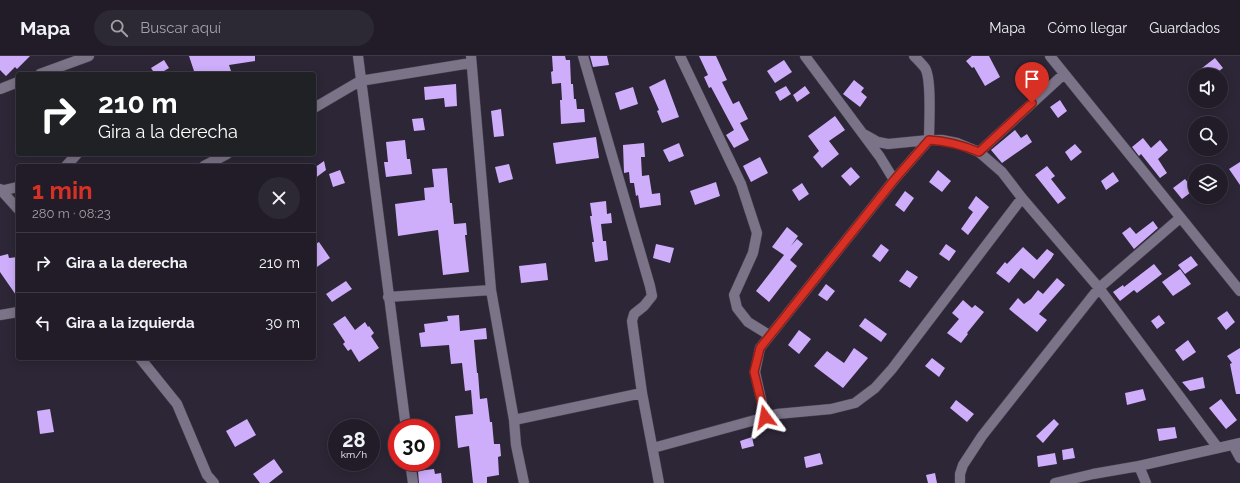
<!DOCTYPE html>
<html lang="es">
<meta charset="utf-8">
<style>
body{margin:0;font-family:Raleway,sans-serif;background:#2d2934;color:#f1f3f6;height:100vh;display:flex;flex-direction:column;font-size:15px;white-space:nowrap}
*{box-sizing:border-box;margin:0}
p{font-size:13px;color:#a2a1a8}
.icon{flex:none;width:22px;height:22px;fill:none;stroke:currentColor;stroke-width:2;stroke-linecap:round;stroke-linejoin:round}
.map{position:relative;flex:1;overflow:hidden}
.drawer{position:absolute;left:16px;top:108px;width:300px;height:196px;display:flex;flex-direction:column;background:#211c28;border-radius:4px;box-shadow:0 2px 10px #0003,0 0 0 1px #3e3a45}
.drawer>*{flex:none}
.banner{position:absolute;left:16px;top:16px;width:300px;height:84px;border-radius:4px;box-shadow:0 2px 10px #0003,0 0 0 1px #3e3a45;background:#202124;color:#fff;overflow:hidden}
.tools{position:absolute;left:1188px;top:12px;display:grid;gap:8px}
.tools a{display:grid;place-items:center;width:40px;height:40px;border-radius:50%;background:#211c28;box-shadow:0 2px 10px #0003,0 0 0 1px #3e3a45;font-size:20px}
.speed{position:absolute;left:328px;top:363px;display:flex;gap:8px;font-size:20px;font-weight:700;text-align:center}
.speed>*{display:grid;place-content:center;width:52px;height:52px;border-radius:50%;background:#211c28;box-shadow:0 2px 10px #0003,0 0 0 1px #3e3a45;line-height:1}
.speed small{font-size:10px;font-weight:400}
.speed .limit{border:6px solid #d22;background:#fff;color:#111}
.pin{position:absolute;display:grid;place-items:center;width:34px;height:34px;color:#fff;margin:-41px -17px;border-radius:50% 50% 50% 0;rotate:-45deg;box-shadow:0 0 4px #0007}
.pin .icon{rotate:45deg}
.me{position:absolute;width:44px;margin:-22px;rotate:347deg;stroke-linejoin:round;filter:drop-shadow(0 0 3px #0008)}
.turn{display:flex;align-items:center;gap:14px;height:84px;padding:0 16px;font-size:18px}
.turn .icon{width:52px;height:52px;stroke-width:2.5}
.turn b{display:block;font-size:28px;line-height:34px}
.round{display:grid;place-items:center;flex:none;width:42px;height:42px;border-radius:21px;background:#2d2934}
.summary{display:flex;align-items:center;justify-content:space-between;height:68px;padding:0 16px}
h1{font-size:24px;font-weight:700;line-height:30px;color:#d93025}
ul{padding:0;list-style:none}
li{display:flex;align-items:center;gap:12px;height:60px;padding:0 16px;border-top:1px solid #3e3a45}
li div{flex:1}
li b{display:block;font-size:15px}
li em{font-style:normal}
header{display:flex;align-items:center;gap:24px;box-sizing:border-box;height:56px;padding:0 20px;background:#211c28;border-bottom:1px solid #3e3a45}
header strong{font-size:19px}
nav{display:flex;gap:22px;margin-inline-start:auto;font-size:14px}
.search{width:280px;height:36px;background:#2d2934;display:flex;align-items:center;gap:10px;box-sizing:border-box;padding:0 14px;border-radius:22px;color:#a2a1a8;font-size:15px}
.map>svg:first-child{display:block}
.building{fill:#ceaefb}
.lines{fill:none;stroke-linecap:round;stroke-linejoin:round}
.street-casing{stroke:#494451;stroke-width:11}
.street{stroke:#7b7387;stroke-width:10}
.route-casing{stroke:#8d1f18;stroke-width:10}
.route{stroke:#d93025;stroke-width:7}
</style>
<header>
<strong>Mapa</strong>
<div class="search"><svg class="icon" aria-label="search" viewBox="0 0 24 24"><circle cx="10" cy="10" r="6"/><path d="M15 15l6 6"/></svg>Buscar aquí</div>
<nav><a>Mapa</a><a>Cómo llegar</a><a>Guardados</a></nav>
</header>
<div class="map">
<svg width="1240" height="427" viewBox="0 0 1240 427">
<rect width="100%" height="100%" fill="#2c2636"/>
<path class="building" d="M0 0H30L17 13 15 11 6 20 0 14Z
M189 0H255V5L229 9 232 18H195Z
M552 0H565L566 4H570L571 28H573L574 43H576L577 53H584L585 66 561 68 560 44H562L561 27 552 28 551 16 553 15Z
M590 0H607L609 9 593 11Z
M699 0H716L727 24 722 26 733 48 739 45 748 63 740 67 749 84 734 92 726 79 734 74 711 31 709 32 704 21 708 19Z
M972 0H989L1000 21 985 30 974 11 972 12 966 5Z
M1215 2 1223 12 1214 19H1193Z
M164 4 169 12 159 18H155L151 12Z
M784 4 792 16 775 27 767 15Z
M1037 16 1043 23 1033 31 1027 23Z
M665 23 679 61 662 67 657 55 659 54 649 31Z
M854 24 864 32 861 36 867 41 860 51 843 38Z
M456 28 457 50 445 51 444 42 425 44 424 31Z
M786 30 791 38 780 45 775 36Z
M805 30 810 37 797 46 793 39Z
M633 31 638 48 620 54 615 37Z
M1060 44 1067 55 1058 62 1050 51Z
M501 53 504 80 494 81 491 55Z
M835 60 845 74 829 85 839 98 822 112 813 101 819 95 808 80Z
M423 62 425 74 414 75 412 63Z
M1015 74 1021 82 1027 78 1032 86 1002 107 991 94Z
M596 81 599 102 556 108 553 87Z
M1143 82 1151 92 1160 84 1168 94 1158 103 1167 117 1160 122 1141 98 1139 100 1132 91Z
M405 84 407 103H410L412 118 386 121 384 106H388L386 86Z
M644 87 645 101H641L642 120 649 119 652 138 660 137 661 149 640 152 638 139 636 140 634 127H630L629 116 624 117 623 89Z
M679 87 684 100 669 106 663 94Z
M1075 88 1082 96 1071 105 1065 96Z
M760 101 768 117 751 126 743 110Z
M324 105 326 114 314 123V112Z
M1240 106V129L1229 113Z
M509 108 513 123 499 127 495 111Z
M1047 110 1055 120 1051 123 1066 142 1058 148 1035 119Z
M851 111 860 121 850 130 841 120Z
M447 112 450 147H452L454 168 466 167 467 179H465L469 216 443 219 438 174 398 180 395 148 425 144 424 132 434 131 432 113Z
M340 114 345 127 333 131 329 118Z
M938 114 951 125 942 136 929 126Z
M1113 116 1119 125 1106 134 1101 125Z
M1185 123 1194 134 1182 143 1173 132Z
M716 126 720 140 695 149 690 135Z
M802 127 809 138 799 145 792 134Z
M905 135 914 142 904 156 895 149Z
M976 140 989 151 968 179 961 173 973 156 968 152Z
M606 145 607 158 611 157 612 167 601 168 603 185H606L608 204 595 206 592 186H594L590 160H592L590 147Z
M1153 165 1158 172 1134 193 1122 177 1130 171 1136 178Z
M787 171 798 180 791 190 797 183 803 188 790 204 797 210 769 246 756 235 784 199 772 191Z
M319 186 330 202 314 213V189Z
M656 188 674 192 670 207 653 202Z
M881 188 889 194 880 206 872 200Z
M946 188 956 195 949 205 939 198Z
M1023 191 1037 204 1047 193 1054 198 1051 203 1034 223 1021 212 1009 227 996 217 1005 206 1007 208Z
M8 198 9 202 18 201V242L0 216V200Z
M1191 200 1198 209 1185 218 1178 209Z
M546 207 548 224 521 227 519 210Z
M1154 208 1162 218 1137 237 1134 234 1120 245 1113 236 1123 229 1124 231Z
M1180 213 1191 228 1173 240 1162 226Z
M907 214 918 221 910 232 899 225Z
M1057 222 1065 229 1039 258 1047 264 1037 276 1009 253 1018 242 1024 248 1031 243 1038 234 1043 238Z
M346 225 352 233 332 246 326 238Z
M826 228 835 235 827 245 818 239Z
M963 244 972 252 975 249 984 256 967 277 968 278 961 287 947 277 959 263 952 257Z
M1227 255 1235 266 1226 274 1217 262Z
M459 259 460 275 486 272 487 283 474 284 477 317H478L480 343 487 342 490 366H492L494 388H500L501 400 498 401 499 419 487 421V427H473L469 390 458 392 455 360 473 358 471 334 465 335 462 307 451 308 449 289 421 291 419 277 425 276 424 268 448 265 447 260Z
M1159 259 1165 267 1157 273 1151 265Z
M345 260 355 274 365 266 368 271 369 270 374 277 371 280 379 292 359 306 351 293 348 295 343 288 345 286 333 268Z
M865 262 887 278 881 286 859 270Z
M799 274 811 283 799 298 788 289Z
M1188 284 1196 296 1183 305 1175 294Z
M854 292 868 302 843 332 814 310 827 295 844 307Z
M1240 292V338H1236L1230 308 1232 307 1227 300Z
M932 302 945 312 939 321 925 310Z
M1203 321 1205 332 1190 335 1182 326Z
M1143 333 1146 344 1127 349 1125 337Z
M1221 343 1237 364 1226 373 1209 352Z
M956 344 974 358 967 366 950 352Z
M50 353 54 376 40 378 37 355Z
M247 363 256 379 235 391 226 375Z
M1054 363 1059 368 1043 387 1036 380Z
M1175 371 1177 382 1159 385 1157 373Z
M752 381 754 390 742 393 740 385Z
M1073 392 1075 402 1063 404 1062 394Z
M820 397 823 408 806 412 804 401Z
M1055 397 1057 408 1038 411 1037 400Z
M274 403 283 416 269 427H260L253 418Z
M434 413 435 418 441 417 442 427H419L418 415Z
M935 417 937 427H928L926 419Z"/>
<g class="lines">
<defs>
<path id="street" d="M358 0 406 372
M471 0 491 234 514 364 516 389 524 427
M583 0 650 230 652 240 644 250 634 258 632 265 642 337 659 427
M680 0 741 128 757 177 753 197 734 239 737 252 748 266 769 279
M805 0 880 101 894 124
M1050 0 1240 235
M40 18 89 0
M0 33 18 26
M314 52 360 25 471 7
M862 77 878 86 888 88 929 84C929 68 932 23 925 12 922 8 918 4 914 0
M979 96 1064 18
M66 110 77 98
M204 110 227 98
M0 133 18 153
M0 135 18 131
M388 241 491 234
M0 259 18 256
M140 302 177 348 207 419 214 427
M765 361 755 316 760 292 894 124 929 84H942L957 87 979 96 1002 116 1022 142 1099 232 1218 392
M514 364 642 337
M1233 389 1240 402
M653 392 777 358 831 353 855 347 875 332 892 313 1022 142
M410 406 413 427
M1139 410 1146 427
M960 427V418L963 409 982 380 1099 232 1180 162
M1055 427 1093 418 1139 410 1240 387"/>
</defs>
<use href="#street" class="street-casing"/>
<use href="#street" class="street"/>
</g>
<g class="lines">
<defs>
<path id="route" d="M765 361 754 316 760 292 894 124 929 84C947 85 962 89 979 96L1032 47"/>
</defs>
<use href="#route" class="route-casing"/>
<use href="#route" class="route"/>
</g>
</svg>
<div class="tools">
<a><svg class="icon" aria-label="sound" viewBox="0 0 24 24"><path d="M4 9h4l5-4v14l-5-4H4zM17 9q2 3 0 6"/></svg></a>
<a><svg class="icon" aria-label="search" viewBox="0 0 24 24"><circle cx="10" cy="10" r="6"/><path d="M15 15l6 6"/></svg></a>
<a><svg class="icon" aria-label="layers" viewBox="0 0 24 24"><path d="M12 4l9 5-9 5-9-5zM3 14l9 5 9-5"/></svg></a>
</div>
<div class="speed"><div>28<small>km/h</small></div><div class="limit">30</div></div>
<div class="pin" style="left:1032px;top:47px;background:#d93025"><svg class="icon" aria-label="arrive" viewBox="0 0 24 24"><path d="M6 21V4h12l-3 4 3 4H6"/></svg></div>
<svg class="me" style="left:765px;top:361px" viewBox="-20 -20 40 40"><path d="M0-17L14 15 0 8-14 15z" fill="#d93025" stroke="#fff" stroke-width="4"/></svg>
<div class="banner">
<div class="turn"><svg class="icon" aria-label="right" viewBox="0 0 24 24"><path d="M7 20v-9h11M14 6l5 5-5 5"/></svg><div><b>210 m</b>Gira a la derecha</div></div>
</div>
<section class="drawer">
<div class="summary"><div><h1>1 min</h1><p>280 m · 08:23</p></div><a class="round"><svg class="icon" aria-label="close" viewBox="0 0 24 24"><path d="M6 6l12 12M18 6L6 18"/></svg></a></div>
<ul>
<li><svg class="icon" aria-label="right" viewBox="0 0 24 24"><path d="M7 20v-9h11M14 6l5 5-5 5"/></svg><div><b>Gira a la derecha</b></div><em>210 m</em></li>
<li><svg class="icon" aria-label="left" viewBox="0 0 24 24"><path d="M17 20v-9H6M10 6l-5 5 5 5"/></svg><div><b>Gira a la izquierda</b></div><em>30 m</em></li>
</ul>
</section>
</div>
